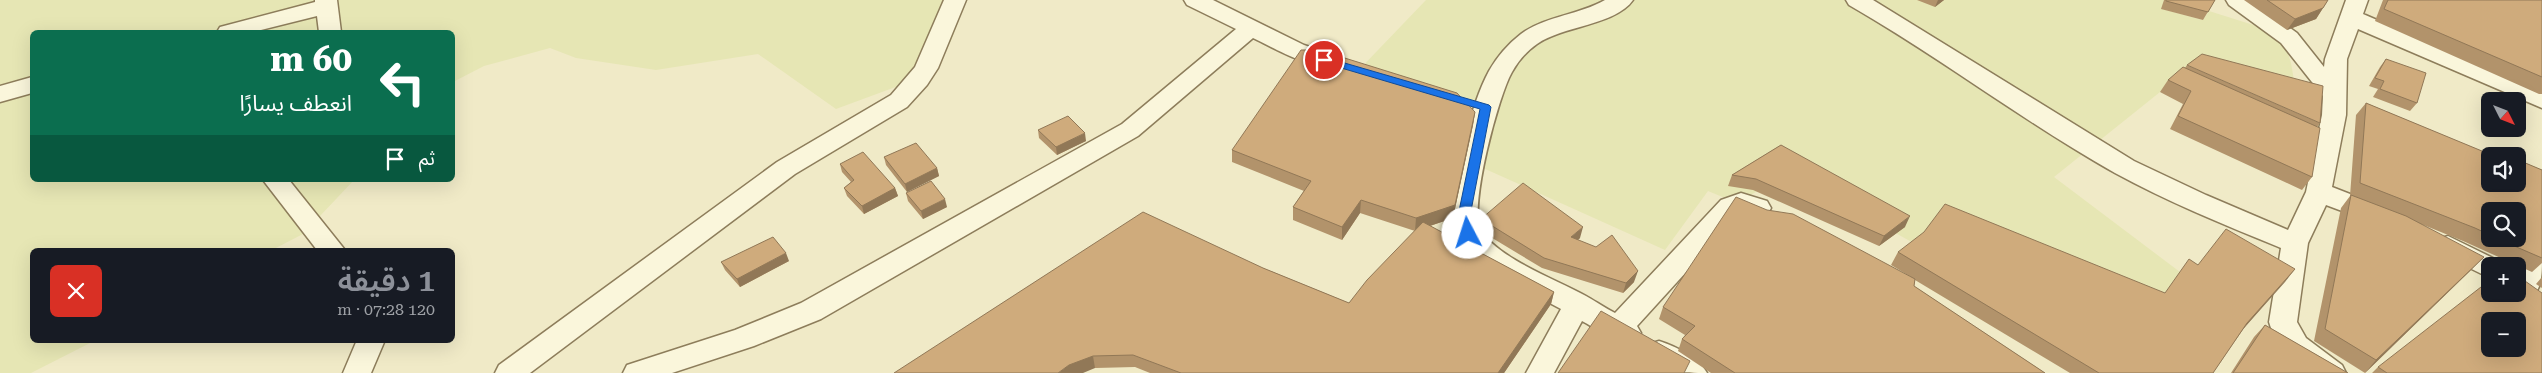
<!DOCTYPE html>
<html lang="ar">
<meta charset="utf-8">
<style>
body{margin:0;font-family:"Roboto Serif","Noto Sans Arabic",serif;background:#20242c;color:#f1f3f6;direction:rtl;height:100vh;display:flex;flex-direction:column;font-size:19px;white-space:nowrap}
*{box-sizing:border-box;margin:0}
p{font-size:16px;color:#9ea1a6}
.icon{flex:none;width:28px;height:28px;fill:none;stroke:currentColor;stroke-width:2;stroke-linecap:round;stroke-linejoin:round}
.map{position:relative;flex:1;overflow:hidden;direction:ltr}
.drawer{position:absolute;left:30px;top:248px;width:425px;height:95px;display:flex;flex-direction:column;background:#171b24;border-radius:8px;box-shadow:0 5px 20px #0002;direction:rtl}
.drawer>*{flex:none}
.banner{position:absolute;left:30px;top:30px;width:425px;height:152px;border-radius:8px;box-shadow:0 5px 20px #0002;direction:rtl;background:#0b6e4f;color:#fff;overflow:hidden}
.needle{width:32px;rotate:132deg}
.fabs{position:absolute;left:2481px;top:92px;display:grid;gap:10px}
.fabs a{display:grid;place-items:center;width:45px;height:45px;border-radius:8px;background:#171b24;box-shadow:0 5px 20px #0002;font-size:25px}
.pin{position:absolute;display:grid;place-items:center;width:42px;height:42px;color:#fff;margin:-21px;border:2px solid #fff;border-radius:50%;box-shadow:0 1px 5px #0007}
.me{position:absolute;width:55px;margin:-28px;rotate:355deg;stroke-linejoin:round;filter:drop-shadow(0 0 4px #0008)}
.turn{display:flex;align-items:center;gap:18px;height:105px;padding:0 20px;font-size:22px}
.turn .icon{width:65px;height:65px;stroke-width:2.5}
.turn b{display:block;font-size:35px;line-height:42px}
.then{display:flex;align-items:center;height:48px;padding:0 20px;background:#0003;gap:10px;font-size:19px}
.round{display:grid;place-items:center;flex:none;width:52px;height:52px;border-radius:8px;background:#20242c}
.headline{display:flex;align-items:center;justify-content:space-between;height:85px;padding:0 20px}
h1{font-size:30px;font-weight:600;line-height:38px;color:#8c9099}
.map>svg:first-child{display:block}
.farmland{fill:#e6e6b4}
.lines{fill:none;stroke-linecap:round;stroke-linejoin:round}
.minor-casing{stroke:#8d7d5b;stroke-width:3}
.minor{fill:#faf6db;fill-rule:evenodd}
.wall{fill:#b2936b;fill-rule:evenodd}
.shaded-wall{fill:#917857}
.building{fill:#cfab7c;stroke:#917857;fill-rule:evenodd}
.route{fill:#1a73e8;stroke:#114b97}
</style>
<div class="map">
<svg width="2542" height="373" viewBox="0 0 2542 373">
<rect width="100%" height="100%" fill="#f0eac7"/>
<path class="farmland" d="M0 0H966L951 41 928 75 836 109 758 54 656 70 576 58 550 48 484 66 453 82 452 32H32V180H354L303 234 272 250H32V340H96L31 373H0Z
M1426 0H2164L2162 9 2203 20 2209 11 2282 34 2291 63 2296 92 2195 64 2054 177 2180 272 2156 305 1917 245 1788 173 1737 203 1708 191 1665 250 1483 168 1485 110 1355 74Z"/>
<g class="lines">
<defs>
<path id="minor" d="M315 0H337L341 32H319L317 16 253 32H217L220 27 315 2Z
M944 0H966L938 68 927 85 907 107 795 174 530 373H495L499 365 777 162 891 95 915 67Z
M1184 0H1213L1304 45 1340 57 1343 62 1340 67C1317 73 1274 48 1253 38L1138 136 821 319 754 346 672 373H623L627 365 735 330 801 303 1122 124 1236 29 1187 5Z
M1605 0H1633C1616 25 1562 26 1537 44 1527 51 1518 61 1512 72 1499 94 1468 209 1481 230 1497 258 1557 280 1586 296 1595 301 1605 308 1615 313L1721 200 1741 193 1767 201 1771 208 1767 215 1758 217 1742 212 1739 214 1637 326 1641 333 1637 341C1618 347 1599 330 1582 321L1554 373H1526L1561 309C1526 290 1482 273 1459 239 1454 233 1451 222 1452 214 1455 174 1470 106 1489 71 1497 57 1508 44 1521 34 1545 16 1579 15 1605 0Z
M1846 0H1873L2134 161 2206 195 2288 230 2306 192 2322 115 2323 96 2281 43 2229 5 2226 0H2251L2297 33 2324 67 2325 59 2346 0H2368L2363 14 2542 91V108L2358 29 2347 59 2346 115 2332 187 2386 208 2390 215 2386 222 2377 224 2326 205 2308 243 2297 322 2306 338 2342 365 2346 373H2309L2286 354 2272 331 2269 322 2281 248C2225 225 2168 202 2115 173 2024 122 1940 57 1849 5Z
M32 77V93L0 102V86Z
M263 180H289L345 250H317Z
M2448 236 2499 261 2502 266H2490V278L2439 253 2435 246 2439 239Z
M2542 257C2542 277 2542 305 2516 295L2518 278 2533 260Z
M357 340H385L371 373H343Z
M1659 341C1675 346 1699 358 1707 373 1684 373 1658 373 1645 352L1649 344Z"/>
</defs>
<use href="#minor" class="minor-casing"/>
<use href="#minor" class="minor"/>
</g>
<path class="wall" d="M1917 0H1944L1935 7Z
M2164 0H2215L2203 20 2161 9Z
M2244 0H2328L2323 8 2316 19 2287 30Z
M2383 0H2542V94H2539L2375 21Z
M2386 59 2417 103 2410 111 2373 97 2378 89 2369 86 2380 67Z
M2187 65 2320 123 2317 127 2312 177 2302 190 2170 129 2183 104 2160 92 2168 80 2185 68Z
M2366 103 2519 167 2523 162 2542 170V263L2532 272 2463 241 2421 224 2472 269 2365 373 2314 341 2341 208 2350 196 2356 115ZM2490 211 2518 239H2490Z
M1475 112 1473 125 1453 218 1430 226 1554 292 1551 304 1504 373H1150L1135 367 894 373 1263 268 1349 303 1415 231 1360 213 1342 240 1293 220V207L1304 191 1232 162V150Z
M1038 130 1086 141 1057 155 1039 138Z
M1781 145 1905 227 1879 246 1753 190 1728 186 1732 175Z
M884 157 937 168 939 176 907 192 886 165Z
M840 164 895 188 898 196 864 214 847 196 844 188 851 182 842 172Z
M906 193 947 207 923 219 908 201Z
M1481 219 1580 238 1578 240 1634 282 1623 293 1542 268 1479 230Z
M1898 252 2165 293 2198 265 2295 269 2244 328 2213 373H2070L1915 280 1914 286 2045 373H1711L1678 351 1682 339 1685 335 1659 319 1663 307 1911 277 1891 265Z
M789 261 740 287 725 270 721 262Z
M2542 277V288L2536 284Z
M2265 325 2348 373H2231L2254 337Z
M2378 367 2542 373H2372Z"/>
<path class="shaded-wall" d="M1938 0H1944L1935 7Z
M2323 8 2316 19 2287 30 2295 19Z
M1475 112 1473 125 1453 218 1415 231 1416 218Z
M1085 133 1086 141 1057 155 1056 147Z
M937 168 939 176 907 192 905 184Z
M895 188 898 196 864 214 862 206Z
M945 199 947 207 923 219 921 211Z
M1361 200 1360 213 1342 240V227Z
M1910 216 1905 227 1879 246 1884 236Z
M1583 227 1580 238 1568 248 1571 237Z
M786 253 789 261 740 287 737 279Z
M2484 257 2472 269 2365 373 2376 360Z
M2295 269 2285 282 2237 336 2247 323Z
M1638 271 1634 282 1623 293 1626 283Z
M1554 292 1551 304 1504 373H1498Z
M1093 356 1095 368 1083 373H1058L1069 365Z"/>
<path class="building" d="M2166 0H2215L2208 12 2166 1Z
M2267 0H2328L2323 8 2295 19Z
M2388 0H2542V77L2384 9Z
M1301 50H1319L1457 93 1475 112 1455 205 1416 218 1361 200 1342 227 1293 207 1311 181 1232 150Z
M2202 54 2323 86 2320 123 2187 65Z
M2386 59 2426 73 2417 103 2380 89 2384 81 2375 78Z
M2183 67 2320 128 2312 177 2178 116 2191 91 2168 80Z
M2366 103 2494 156H2490V184H2518V166L2521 168 2523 162 2542 170V258L2498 239H2518V211H2490V235L2475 228 2360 183Z
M1068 116 1085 133 1056 147 1038 130Z
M916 143 937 168 905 184 884 157Z
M1781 145 1910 216 1884 236 1756 179 1732 175Z
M863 152 895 188 862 206 844 188 854 180 840 164Z
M931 181 945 199 921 211 906 193Z
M1523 183 1583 227 1571 237 1596 247 1612 235 1638 271 1626 283 1544 258 1481 219Z
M2351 195 2406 216 2484 257 2376 360 2325 329Z
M1736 197 1767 210 1793 214 1915 279 1914 286 2045 373H1735L1682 339 1695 326 1663 307Z
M1945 204 2165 293 2189 259 2198 265 2226 229 2295 269 2247 323 2213 373H2099L1898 252 1924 232Z
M1143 212 1263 268 1349 303 1367 280 1423 222 1554 292 1498 373H1181L1133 355 1093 356 1069 365 1058 373H894Z
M773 237 786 253 737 279 721 262Z
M2518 276 2542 293V373H2387L2378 367 2490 280V294H2518ZM2490 321H2518V349H2490Z
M1601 311 1690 361 1684 373H1558Z
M2265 325 2348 373H2233Z"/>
<path class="route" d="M1324 57 1489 105 1491 107 1470 216 1473 233 1472 236H1463L1458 216 1480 109 1321 62V58Z"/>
</svg>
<div class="fabs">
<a><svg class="needle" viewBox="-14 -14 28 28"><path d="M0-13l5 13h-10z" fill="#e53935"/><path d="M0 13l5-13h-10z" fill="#9ea1a6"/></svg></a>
<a><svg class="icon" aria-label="sound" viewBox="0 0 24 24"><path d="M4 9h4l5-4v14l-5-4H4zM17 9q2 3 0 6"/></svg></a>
<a><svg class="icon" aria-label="search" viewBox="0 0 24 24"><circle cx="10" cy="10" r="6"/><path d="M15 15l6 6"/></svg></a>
<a>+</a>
<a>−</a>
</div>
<div class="pin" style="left:1324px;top:60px;background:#d93025"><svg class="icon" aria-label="arrive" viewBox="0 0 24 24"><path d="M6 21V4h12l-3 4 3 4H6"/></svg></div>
<svg class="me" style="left:1468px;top:233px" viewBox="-20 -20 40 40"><circle r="19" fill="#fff"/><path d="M0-13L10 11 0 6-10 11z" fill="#1a73e8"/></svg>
<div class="banner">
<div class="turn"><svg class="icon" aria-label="left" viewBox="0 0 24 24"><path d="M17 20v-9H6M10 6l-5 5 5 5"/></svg><div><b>60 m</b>انعطف يسارًا</div></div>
<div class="then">ثم<svg class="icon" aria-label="arrive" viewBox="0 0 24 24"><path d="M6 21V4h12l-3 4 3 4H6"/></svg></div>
</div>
<section class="drawer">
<div class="headline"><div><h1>1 دقيقة</h1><p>120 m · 07:28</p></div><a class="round" style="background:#d93025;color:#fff"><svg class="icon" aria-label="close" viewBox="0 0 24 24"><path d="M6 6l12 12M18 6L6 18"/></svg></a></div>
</section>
</div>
